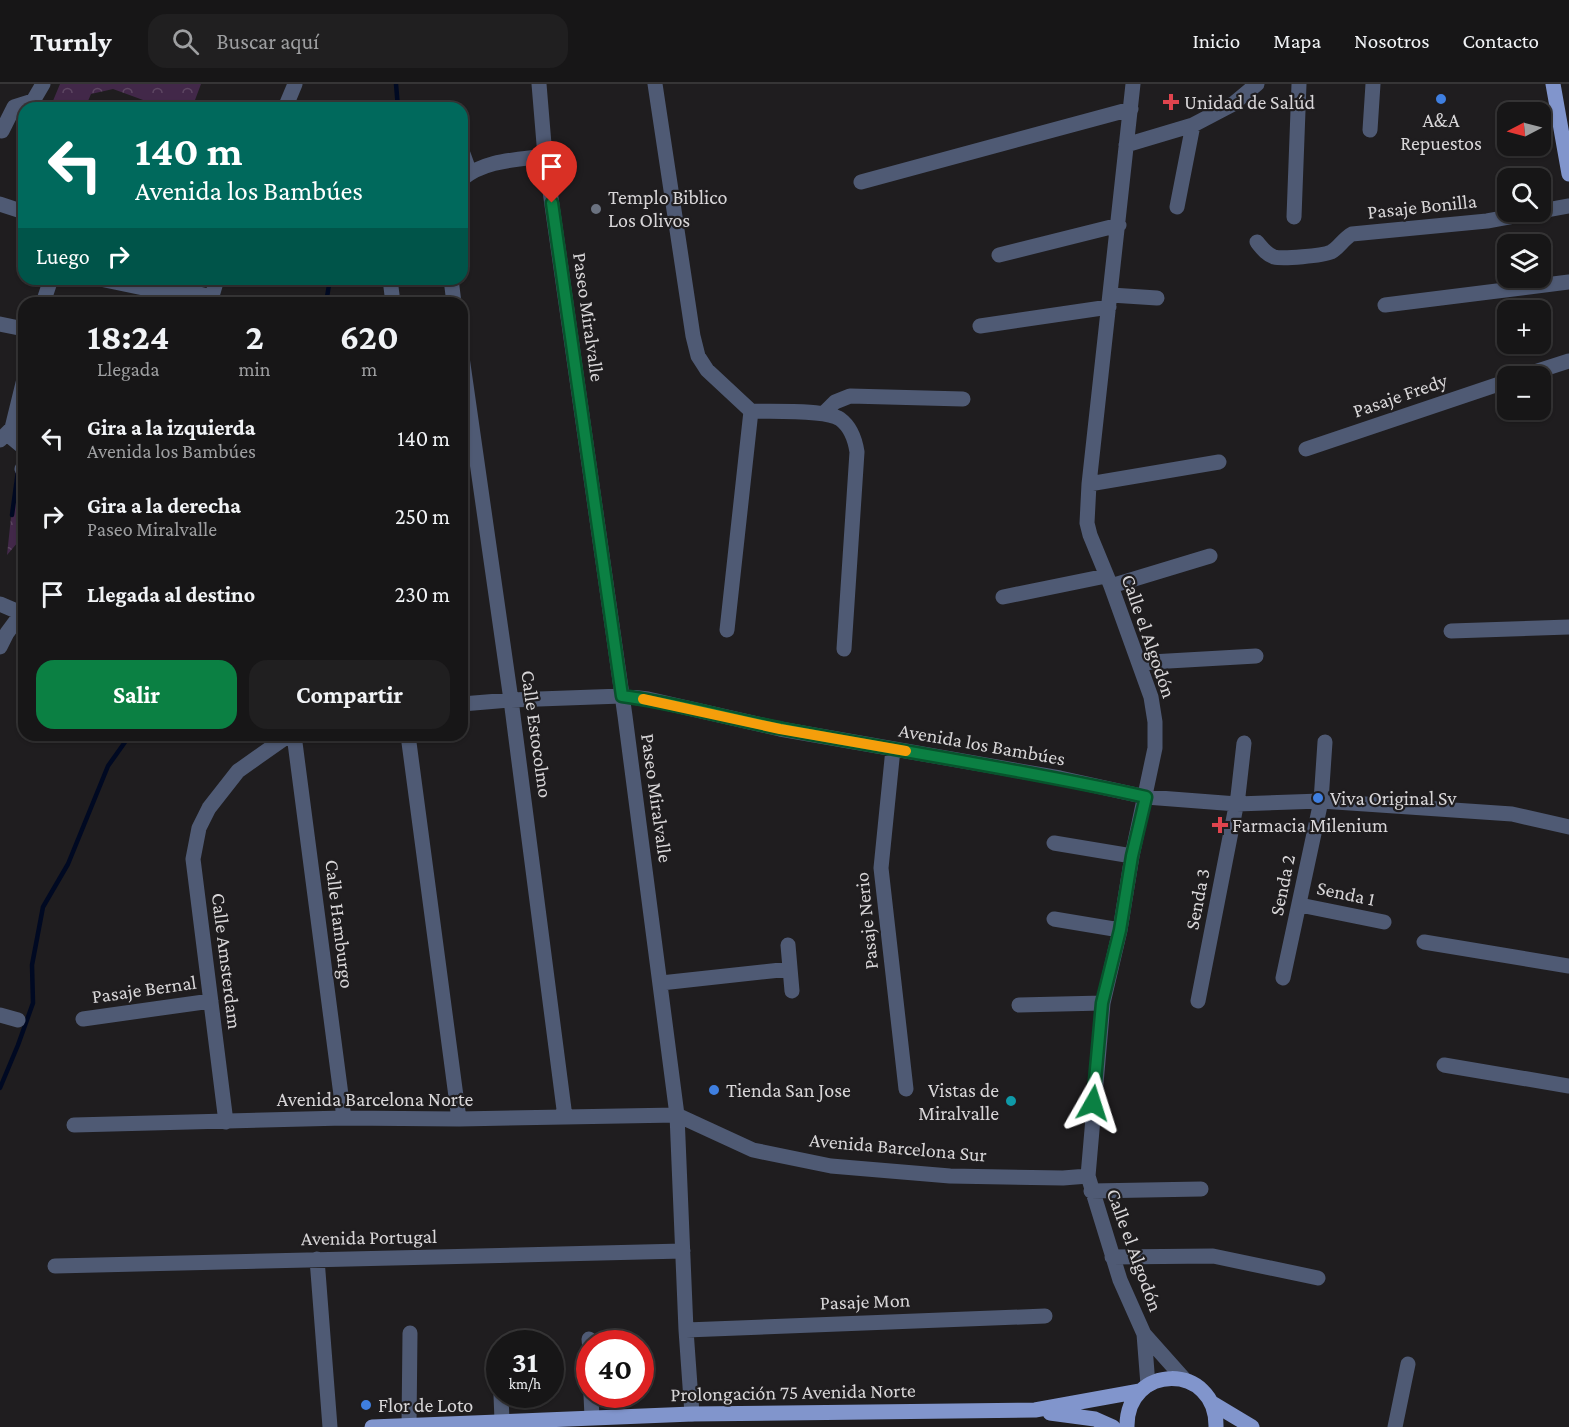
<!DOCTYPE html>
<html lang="es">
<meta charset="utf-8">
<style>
body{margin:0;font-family:"Crimson Pro",serif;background:#201f20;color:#f1f3f6;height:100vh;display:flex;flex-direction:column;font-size:22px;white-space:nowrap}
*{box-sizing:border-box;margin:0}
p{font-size:20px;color:#9e9fa1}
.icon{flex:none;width:33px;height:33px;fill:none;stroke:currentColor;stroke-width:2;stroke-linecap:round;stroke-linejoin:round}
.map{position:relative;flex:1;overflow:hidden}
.drawer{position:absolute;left:18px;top:213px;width:450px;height:444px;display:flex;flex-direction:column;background:#171617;border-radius:18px;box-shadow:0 2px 4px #0004,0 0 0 2px #363536}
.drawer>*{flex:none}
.top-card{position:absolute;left:18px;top:18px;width:450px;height:183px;border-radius:18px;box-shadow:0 2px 4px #0004,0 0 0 2px #363536;background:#00695c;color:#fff;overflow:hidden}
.needle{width:39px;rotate:264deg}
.fabs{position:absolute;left:1497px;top:18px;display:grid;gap:12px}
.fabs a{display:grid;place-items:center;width:54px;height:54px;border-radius:12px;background:#171617;box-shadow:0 2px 4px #0004,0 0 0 2px #363536;font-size:30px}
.speed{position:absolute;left:486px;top:1246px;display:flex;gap:12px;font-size:30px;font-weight:700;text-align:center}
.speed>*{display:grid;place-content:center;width:78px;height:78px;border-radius:50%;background:#171617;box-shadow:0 2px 4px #0004,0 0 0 2px #363536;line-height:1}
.speed small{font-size:15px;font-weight:400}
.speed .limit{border:9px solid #d22;background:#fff;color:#111}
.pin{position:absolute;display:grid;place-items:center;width:51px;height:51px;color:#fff;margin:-62px -26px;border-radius:50% 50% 50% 0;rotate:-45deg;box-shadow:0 0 6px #0007}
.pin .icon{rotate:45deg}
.me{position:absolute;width:66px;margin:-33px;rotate:6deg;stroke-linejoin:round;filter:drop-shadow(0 0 4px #0008)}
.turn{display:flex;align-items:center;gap:21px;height:126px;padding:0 18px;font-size:27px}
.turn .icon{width:78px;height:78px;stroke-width:2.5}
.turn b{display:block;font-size:42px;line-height:51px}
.then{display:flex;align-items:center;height:57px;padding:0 18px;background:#0003;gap:12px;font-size:22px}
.eta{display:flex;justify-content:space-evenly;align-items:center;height:102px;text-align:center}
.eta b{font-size:36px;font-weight:700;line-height:42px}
.cta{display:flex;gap:12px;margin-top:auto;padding:12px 18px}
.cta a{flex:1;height:69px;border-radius:18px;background:#0b8043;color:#fff;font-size:24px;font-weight:700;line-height:69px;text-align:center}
.cta a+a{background:#201f20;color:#f1f3f6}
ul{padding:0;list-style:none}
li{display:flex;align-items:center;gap:18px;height:78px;padding:0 18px}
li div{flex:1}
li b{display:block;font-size:22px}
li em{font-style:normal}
header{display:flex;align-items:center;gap:36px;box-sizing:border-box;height:84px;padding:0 30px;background:#171617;border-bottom:2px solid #363536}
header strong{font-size:28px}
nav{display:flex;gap:33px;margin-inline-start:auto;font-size:21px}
.search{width:420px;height:54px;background:#201f20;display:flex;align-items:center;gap:15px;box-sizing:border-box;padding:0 21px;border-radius:18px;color:#9e9fa1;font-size:22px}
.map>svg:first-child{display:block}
.forest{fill:url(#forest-crowns)}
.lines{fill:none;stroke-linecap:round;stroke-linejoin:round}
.stream{stroke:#000922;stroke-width:4.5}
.path{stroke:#626062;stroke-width:2;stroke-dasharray:1.5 4.5;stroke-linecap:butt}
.minor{stroke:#4f5a74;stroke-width:15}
.major{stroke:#8195cc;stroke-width:15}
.route-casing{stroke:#07532c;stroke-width:15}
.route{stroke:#0b8043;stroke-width:10}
.slow{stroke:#f59e0b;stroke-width:10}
.shop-dot{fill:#3f7fe0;stroke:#1f1d1f;stroke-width:2}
.health-dot{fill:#e0444e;stroke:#1f1d1f;stroke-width:2}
.worship-dot{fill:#6b7280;stroke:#1f1d1f;stroke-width:2}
.culture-dot{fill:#0f9aa8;stroke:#1f1d1f;stroke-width:2}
.labels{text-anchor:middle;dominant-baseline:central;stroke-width:4.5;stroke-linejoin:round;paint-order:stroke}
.poi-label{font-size:20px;fill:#d8d6d8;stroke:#1f1d1f;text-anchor:start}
.street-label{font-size:20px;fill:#d8d6d8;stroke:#1f1d1f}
</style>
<header>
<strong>Turnly</strong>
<div class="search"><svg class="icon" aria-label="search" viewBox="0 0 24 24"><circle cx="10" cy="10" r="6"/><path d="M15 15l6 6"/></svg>Buscar aquí</div>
<nav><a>Inicio</a><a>Mapa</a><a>Nosotros</a><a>Contacto</a></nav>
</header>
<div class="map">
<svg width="1569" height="1343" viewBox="0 0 1569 1343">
<defs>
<pattern id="forest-crowns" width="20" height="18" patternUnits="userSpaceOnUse" patternTransform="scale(1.5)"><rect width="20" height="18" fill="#422849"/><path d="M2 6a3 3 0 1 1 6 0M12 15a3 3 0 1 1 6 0" fill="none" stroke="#5d4662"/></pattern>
</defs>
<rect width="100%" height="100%" fill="#1f1d1f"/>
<path class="forest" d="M60 0H201L192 24H165L113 5 91 10 85 24H50Z
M16 386 24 392V451L7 471Z"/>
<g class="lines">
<path class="stream" d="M396 0 398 24
M326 219 330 195
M24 399V402
M12 431 18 387
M0 1004 18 961 33 919 32 881 43 823 68 780 108 682 130 651"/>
<path class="path" d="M17 417 19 399"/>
<path class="minor" d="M539 0 545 72 625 632 677 1031 686 1246 692 1330
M655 0 693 252 698 272 707 286 751 327C771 328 825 325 840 335 851 343 855 355 857 368L844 565
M1133 0 1089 400 1087 439 1090 451 1111 502 1151 613 1155 638V664L1132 772 1120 846 1103 919 1088 1092 1120 1196 1144 1250 1185 1296
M285 24 295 0
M1370 46 1373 0
M2 47 14 23 33 17 43 0
M1126 61 1193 41 1233 20 1257 0
M462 67 470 89
M462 95C485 76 516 76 545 72
M861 98 1131 25
M0 120 24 128
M1177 123 1193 41
M1294 133 1299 0
M1257 158C1262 164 1266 170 1274 173 1283 175 1322 172 1331 168 1339 164 1343 155 1352 150L1487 137 1569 122
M999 171 1119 141
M100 195 172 210 182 206 212 213
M390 195 393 219
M451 195 454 219
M1111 211 1157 214
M43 219 51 195
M210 219 217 195
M1385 221 1569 198
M0 240 24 245
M980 242 1109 223
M462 273 511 616 565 1033
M1522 292 1569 277
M824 329 835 318 850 312 963 315
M7 350 24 364
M0 356 12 344 24 295
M1306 365 1508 297
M22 385 24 382
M1089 400 1219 378
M1111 502 1210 472
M1003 513 1106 492
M0 520 21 529
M727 546 751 327
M1451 547 1569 543
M0 563 7 549 24 526
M1140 580 1151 578 1256 572
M462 620 511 616 622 612 648 615 780 645 1060 694 1146 713 1237 720 1321 717 1512 730 1569 743
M294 651 344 1034
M408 651 459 1035
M893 665 881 784 906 1005
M1054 759 1132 772
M1300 821 1384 838
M1054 835 1120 846
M1424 858 1569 882
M788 861 792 907
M1283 894 1321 717 1325 658
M661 899 790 885
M1198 917 1238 712 1244 659
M1019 921 1103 919
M0 931 18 936
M83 935 211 917
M1444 981 1569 1002
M226 1038 193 775 199 744 209 724 238 687 289 651
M74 1041 344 1034 459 1035 677 1031 753 1066 831 1082 950 1092 1063 1094 1088 1092
M1091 1107 1201 1105
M1112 1173 1213 1172 1318 1194
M317 1175 330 1343
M55 1182 683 1167
M686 1246 1045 1232
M1144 1250 1148 1301
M589 1255 590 1267
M499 1265 500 1268
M501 1311 502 1337
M591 1311 592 1333
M409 1341 410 1249
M1395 1343 1408 1280"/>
<path class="major" d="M1553 0 1569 90
M1212 1319 1252 1343
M1050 1329 1095 1335 1113 1343
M372 1343 692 1330 1035 1326 1140 1307
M1127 1343C1126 1279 1217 1278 1216 1343"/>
</g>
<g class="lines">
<defs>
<path id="route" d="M552 119 622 612C676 619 729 635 783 645 904 668 1026 686 1146 713L1132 772 1120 846 1102 919 1093 1019"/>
</defs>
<use href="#route" class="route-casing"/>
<use href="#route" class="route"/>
<path class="slow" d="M643 615 780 645 906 667"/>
</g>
<g class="shop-dot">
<circle cx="1441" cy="15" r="6"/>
<circle cx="1318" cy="714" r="6"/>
<circle cx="714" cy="1006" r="6"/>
<circle cx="366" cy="1321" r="6"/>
</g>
<g class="health-dot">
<path d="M1168 9h6v6h6v6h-6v6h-6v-6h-6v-6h6z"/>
<path d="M1217 732h6v6h6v6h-6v6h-6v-6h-6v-6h6z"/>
</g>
<circle class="worship-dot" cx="596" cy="125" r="6"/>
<circle class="culture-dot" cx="1011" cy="1017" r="6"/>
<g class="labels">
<g class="poi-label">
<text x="1184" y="18">Unidad de Salúd</text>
<text x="1441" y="36" text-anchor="middle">A&amp;A<tspan x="1441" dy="23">Repuestos</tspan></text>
<text x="608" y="113">Templo Biblico<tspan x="608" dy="23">Los Olivos</tspan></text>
<text x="1330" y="714">Viva Original Sv</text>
<text x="1232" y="741">Farmacia Milenium</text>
<text x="726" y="1006">Tienda San Jose</text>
<text x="999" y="1006" text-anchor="end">Vistas de<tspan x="999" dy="23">Miralvalle</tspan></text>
<text x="378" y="1321">Flor de Loto</text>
</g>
<g class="street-label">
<text transform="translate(1422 122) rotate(-6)">Pasaje Bonilla</text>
<text transform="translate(589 233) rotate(82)">Paseo Miralvalle</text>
<text transform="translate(1400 311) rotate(-19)">Pasaje Fredy</text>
<text transform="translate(1149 552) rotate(71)">Calle el Algodón</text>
<text transform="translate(537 650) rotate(82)">Calle Estocolmo</text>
<text transform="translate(982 660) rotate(10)">Avenida los Bambúes</text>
<text transform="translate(657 714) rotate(82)">Paseo Miralvalle</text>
<text transform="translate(1282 801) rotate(-78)">Senda 2</text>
<text transform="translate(1346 809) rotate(12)">Senda 1</text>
<text transform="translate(1197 815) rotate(-79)">Senda 3</text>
<text transform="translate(866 837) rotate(-96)">Pasaje Nerio</text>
<text transform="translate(340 840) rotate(83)">Calle Hamburgo</text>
<text transform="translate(227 877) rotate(83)">Calle Amsterdam</text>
<text transform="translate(144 905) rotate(-8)">Pasaje Bernal</text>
<text x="375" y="1015">Avenida Barcelona Norte</text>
<text transform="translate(898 1063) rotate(5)">Avenida Barcelona Sur</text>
<text transform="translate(369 1153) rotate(-1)">Avenida Portugal</text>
<text transform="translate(1135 1166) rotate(70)">Calle el Algodón</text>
<text transform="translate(865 1217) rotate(-2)">Pasaje Mon</text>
<text transform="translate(793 1308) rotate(-1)">Prolongación 75 Avenida Norte</text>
</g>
</g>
</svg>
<div class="fabs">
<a><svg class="needle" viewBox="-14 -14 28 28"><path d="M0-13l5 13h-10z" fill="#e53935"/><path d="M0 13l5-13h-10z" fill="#9e9fa1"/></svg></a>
<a><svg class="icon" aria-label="search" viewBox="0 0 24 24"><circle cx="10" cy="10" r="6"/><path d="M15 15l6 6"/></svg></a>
<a><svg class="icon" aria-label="layers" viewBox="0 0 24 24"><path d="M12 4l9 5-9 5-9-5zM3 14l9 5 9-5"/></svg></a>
<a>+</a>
<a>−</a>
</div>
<div class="speed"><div>31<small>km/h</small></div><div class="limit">40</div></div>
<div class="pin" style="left:552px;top:119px;background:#d93025"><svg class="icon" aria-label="arrive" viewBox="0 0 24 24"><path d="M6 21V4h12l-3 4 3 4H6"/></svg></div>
<svg class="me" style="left:1093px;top:1019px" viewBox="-20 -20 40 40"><path d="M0-17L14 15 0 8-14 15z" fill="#0b8043" stroke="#fff" stroke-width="4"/></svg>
<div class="top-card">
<div class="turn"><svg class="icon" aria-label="left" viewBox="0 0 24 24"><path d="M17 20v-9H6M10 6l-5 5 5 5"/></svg><div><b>140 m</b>Avenida los Bambúes</div></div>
<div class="then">Luego<svg class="icon" aria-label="right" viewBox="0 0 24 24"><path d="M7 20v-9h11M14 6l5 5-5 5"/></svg></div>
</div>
<section class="drawer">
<div class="eta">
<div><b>18:24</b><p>Llegada</p></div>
<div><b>2</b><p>min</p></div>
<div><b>620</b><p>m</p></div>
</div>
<ul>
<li><svg class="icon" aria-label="left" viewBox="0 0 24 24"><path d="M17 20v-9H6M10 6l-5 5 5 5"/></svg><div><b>Gira a la izquierda</b><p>Avenida los Bambúes</p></div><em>140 m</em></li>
<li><svg class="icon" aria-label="right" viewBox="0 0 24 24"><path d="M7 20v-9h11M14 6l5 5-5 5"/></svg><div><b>Gira a la derecha</b><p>Paseo Miralvalle</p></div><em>250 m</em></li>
<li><svg class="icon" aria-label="arrive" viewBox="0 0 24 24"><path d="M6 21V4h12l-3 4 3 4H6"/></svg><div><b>Llegada al destino</b></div><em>230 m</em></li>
</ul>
<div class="cta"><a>Salir</a><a>Compartir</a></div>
</section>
</div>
